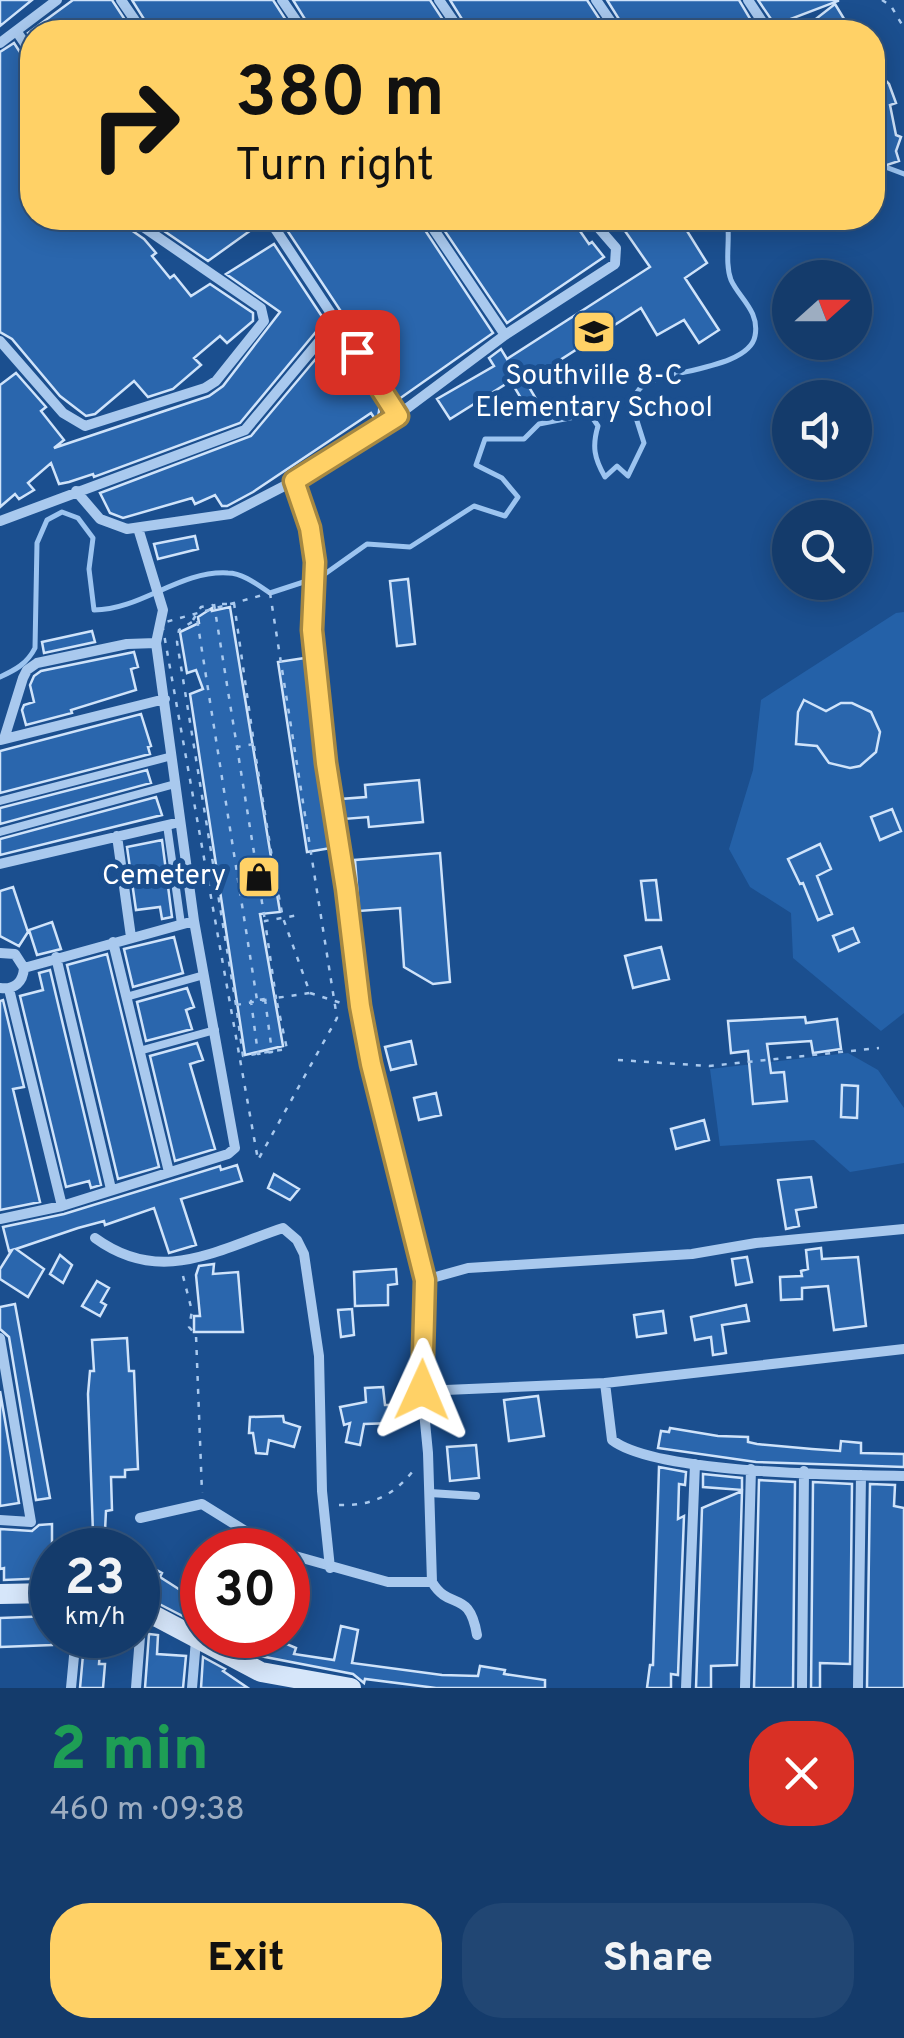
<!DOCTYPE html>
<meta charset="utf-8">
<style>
body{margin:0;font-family:Overpass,sans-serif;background:#214673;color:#f1f3f6;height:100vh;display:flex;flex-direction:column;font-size:38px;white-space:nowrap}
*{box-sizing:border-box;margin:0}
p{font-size:32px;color:#9dadc1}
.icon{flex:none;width:55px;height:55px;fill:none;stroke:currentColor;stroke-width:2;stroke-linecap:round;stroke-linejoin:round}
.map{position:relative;height:1688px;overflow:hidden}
.panel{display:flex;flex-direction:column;background:#143b6b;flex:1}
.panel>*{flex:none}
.top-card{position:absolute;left:20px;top:20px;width:865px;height:210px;border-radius:40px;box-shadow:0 5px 25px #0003,0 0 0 2px #33557e;background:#ffd166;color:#111;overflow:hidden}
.needle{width:65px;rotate:69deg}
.controls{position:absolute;left:772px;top:260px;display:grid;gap:20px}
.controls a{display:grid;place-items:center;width:100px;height:100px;border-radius:50%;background:#143b6b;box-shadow:0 5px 25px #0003,0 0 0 2px #33557e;font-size:50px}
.speed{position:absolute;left:30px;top:1528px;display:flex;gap:20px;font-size:50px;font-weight:700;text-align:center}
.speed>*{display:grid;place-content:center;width:130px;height:130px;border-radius:50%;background:#143b6b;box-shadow:0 5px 25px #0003,0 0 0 2px #33557e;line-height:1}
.speed small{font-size:25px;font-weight:400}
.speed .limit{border:15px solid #d22;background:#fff;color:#111}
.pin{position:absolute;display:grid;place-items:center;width:85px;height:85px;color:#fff;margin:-42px;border-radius:20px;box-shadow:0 5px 15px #0006}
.me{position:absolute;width:110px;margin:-55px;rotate:1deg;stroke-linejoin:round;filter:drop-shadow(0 0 8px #0008)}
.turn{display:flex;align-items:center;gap:35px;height:210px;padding:0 50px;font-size:45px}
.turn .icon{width:130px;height:130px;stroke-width:2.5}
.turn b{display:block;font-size:70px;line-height:85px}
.round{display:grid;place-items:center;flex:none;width:105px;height:105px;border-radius:40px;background:#214673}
.headline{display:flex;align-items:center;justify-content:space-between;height:170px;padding:0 50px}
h1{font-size:60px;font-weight:800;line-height:75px;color:#1e9e55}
.button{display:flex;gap:20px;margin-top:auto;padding:20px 50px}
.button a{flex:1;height:115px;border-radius:40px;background:#ffd166;color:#111;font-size:40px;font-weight:800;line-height:115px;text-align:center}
.button a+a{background:#214673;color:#f1f3f6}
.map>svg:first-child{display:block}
.green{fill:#2461a8}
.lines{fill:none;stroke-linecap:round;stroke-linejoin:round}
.stream{stroke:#9cc4f0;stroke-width:5}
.building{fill:#2a66ad;stroke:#cfe3fa;stroke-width:2.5}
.path{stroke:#a9c9ee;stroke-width:2.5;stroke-dasharray:5 8;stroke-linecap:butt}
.lane{stroke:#a9c9ee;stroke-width:8}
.street{stroke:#a9c9ee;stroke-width:10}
.secondary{stroke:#d6e6fa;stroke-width:20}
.route-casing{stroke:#a68842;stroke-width:25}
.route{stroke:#ffd166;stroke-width:18}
.labels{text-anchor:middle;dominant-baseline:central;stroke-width:10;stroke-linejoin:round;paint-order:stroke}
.poi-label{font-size:28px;fill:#fff;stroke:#1b4f8f}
</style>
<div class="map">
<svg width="904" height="1688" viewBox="0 0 904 1688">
<rect width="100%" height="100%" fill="#1b4f8f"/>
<path class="green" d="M904 612V1013L881 1031 793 958 791 913 750 887 729 849 753 770 761 700 896 613Z
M848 1053 878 1070 904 1108V1163L850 1172 814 1140 720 1146 710 1069Z"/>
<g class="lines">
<path class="stream" d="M872 162 904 174
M0 677C15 670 27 664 35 648L37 543 47 520 62 512 78 518 93 538 89 569 94 610C141 610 180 570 228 573 243 573 258 585 270 593L322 576 367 544 410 547 474 506 505 516 518 497 502 478 476 465 485 439H524L539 424 590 414 598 426C592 446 594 458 605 477L617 466 628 476 644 443 631 402C635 396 638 388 645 384 670 370 749 368 755 336 760 311 739 298 731 280 724 261 731 237 727 218"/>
</g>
<path class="building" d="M0 0H32L0 26Z
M73 0H112L133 32H32V39L28 33Z
M132 0H273L293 31 152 32Z
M293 0H430L451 32H313Z
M450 0H587L608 32H470Z
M607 0H739L758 32H627Z
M758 0H838V1L775 25Z
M835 4 852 32H799Z
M14 43 25 60 32 63V107L20 113 32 145V218H121L124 225 144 239 156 253 152 256 170 278 174 275 191 296 210 284 253 313V321L227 343 220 336 194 358 201 365 173 389 148 397 134 381 95 414 86 416 60 396 12 339 0 332V52Z
M872 66 889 84 896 103 890 105 896 135 901 137 896 151 899 161 884 166 877 145 872 144Z
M145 218H259L261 223 208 261Z
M279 218H417L493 333 399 399Z
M436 218H571L589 244 592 242 604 257 507 323Z
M616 218H679L707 263 685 278 719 330 699 343 684 320 657 335 641 308 526 382 539 404 528 410 512 383 506 384 450 419 437 399 494 366 489 358 501 349 507 359 650 267Z
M274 244 325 321 240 423 94 477 93 474 69 482 59 484 51 463 28 483 34 490 19 499 15 494 0 507V385L16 373 46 407 41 411 64 440 54 448 209 396 223 386 280 312 226 274Z
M335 336 380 404 378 418 375 419 371 413 253 492 227 506H222L215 495 195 504 192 498 123 518 110 513 100 493 251 436Z
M195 536 198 549 158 559 154 544Z
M408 579 415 644 397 646 390 581Z
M230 607 280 912 260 914 283 1046 245 1055 190 694 203 689 196 670 187 673 180 632 199 623 198 617 212 608V611Z
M92 631 95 642 44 653 42 642Z
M134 652 138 667 131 669 136 690 71 710 72 713 26 725 22 710 24 705 34 702 30 685 34 676 41 671Z
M305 658 331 848 307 852 278 662Z
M804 700 826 711 841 703H852L871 712 880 732 876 752 860 766 850 768 829 763 817 746 796 744 798 712Z
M141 714 151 746 148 747 150 754 0 793V751Z
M147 770 151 783 0 824V808Z
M419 780 423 822 369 827 368 817 344 819 341 799 366 797 365 785Z
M156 797 162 815 0 855V839Z
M892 809 901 831 880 840 871 817Z
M162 840 172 917 162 919 160 907 136 910 127 847Z
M820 844 831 869 817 876 832 914 818 920 803 883 800 884 788 859Z
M440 853 450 982 433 984 404 967 400 908 359 911 355 860Z
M656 880 661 920H646L641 881Z
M13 887 28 932 19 946 0 936V891Z
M52 922 61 949 37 955 29 930Z
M853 928 859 942 839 951 833 936Z
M174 937 183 973 133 987 124 949Z
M661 947 669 979 633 988 625 956Z
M107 954 159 1167 118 1179 67 965Z
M50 970 101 1185 91 1188 89 1181 66 1187 20 996 43 990 39 973Z
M187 988 194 1007 186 1010 192 1029 146 1041 137 1002Z
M3 1000 24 1087 13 1089 40 1202 0 1210V1001Z
M805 1017 806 1023 837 1019 841 1049 813 1053 811 1041 767 1044 771 1073 784 1072 787 1101 753 1104 748 1051 731 1053 728 1021Z
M411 1041 416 1064 391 1070 385 1047Z
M197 1043 203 1060 190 1064 215 1149 175 1161 150 1056Z
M842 1085 858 1086 857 1118 841 1117Z
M436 1093 441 1115 419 1120 414 1098Z
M704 1120 709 1140 676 1149 671 1129Z
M237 1165 242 1181 181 1199 196 1245 169 1253 154 1208 105 1225 104 1221 78 1228 16 1249 44 1269 28 1297 0 1279V1269L12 1250 9 1251 3 1227 64 1214 220 1166 221 1170Z
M274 1174 299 1189 290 1200 268 1188Z
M811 1177 816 1207 796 1210 799 1226 786 1229 778 1180Z
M821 1248 822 1259 858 1257 866 1326 834 1330 828 1286 802 1288V1299L781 1300 780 1277 802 1276 801 1271 808 1269 806 1250Z
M60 1255 72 1265 63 1283 50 1274Z
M747 1257 752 1282 736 1285 732 1259Z
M214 1264 213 1274 238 1272 243 1332H194V1316H200L196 1275 199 1266Z
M396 1269 397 1284 388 1285V1305L355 1306 354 1272Z
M97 1281 109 1288 101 1302 106 1305 100 1316 82 1306Z
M15 1304 50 1498 36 1500 9 1337 0 1329V1307Z
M746 1305 749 1321 722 1325 726 1353 713 1355 711 1337 695 1340 691 1317Z
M352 1309 354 1335 341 1337 338 1310Z
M663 1311 666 1333 637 1337 634 1315Z
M127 1338 129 1371H134L138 1469 125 1470V1477H111L112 1510 106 1511 104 1550H94L85 1548V1532L93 1533 88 1394 90 1371H94L92 1340Z
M383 1387 385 1405H393L394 1423 364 1424 360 1445 346 1442 350 1423 344 1425 340 1407 366 1402 365 1388Z
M0 1391 19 1503 0 1506Z
M538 1396 544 1436 509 1441 504 1400Z
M283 1416 284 1422 300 1427 294 1447 269 1440 267 1454 256 1453 253 1433H249L250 1417Z
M670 1428 718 1436 748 1437V1442L757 1444 812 1449 840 1451 841 1441 861 1443V1453L904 1454V1467L756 1462 658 1448 661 1431 669 1432Z
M476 1445 479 1478 450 1481 447 1447Z
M659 1467 686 1472 685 1485 679 1484 678 1519 684 1516 678 1675 671 1674V1688H647L650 1665H653Z
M703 1474 742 1478V1490L703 1487Z
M759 1480 795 1482 793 1688H754Z
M813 1482 852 1484 850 1664 820 1663V1688H811Z
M870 1484 895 1485 894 1506 904 1508V1688H867Z
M742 1491 737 1665 711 1666V1688H696L702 1508Z
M52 1524V1578L4 1580V1568L0 1569V1529L32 1531 39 1525Z
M138 1560 162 1573 160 1577 199 1602 195 1608 202 1613V1626L138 1593Z
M52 1616V1645L0 1647V1618Z
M341 1626 358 1630 352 1663 442 1675 478 1676 480 1666 505 1670 504 1674 545 1680V1688H436L365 1679 364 1683 353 1674 260 1656 264 1645 271 1647 275 1639 296 1648 294 1654 334 1660Z
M149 1634 158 1635 157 1654 186 1656 183 1688H145Z
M89 1636 101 1639 99 1664H105L103 1688H80L83 1655Z
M203 1657 225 1669 223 1671 248 1688H201Z"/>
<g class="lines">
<path class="path" d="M882 0 891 6 904 28
M270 593 337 1018 258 1160 162 623Z
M234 603 254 744 237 747
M227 604H214L265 921
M193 620 201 607 213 605
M254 746 276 882 259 885
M276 882 283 918 310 993 276 998 287 1049 243 1056 236 1005 276 998 265 921 299 915
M310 993 344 1004
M265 999 272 1052 258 1054 251 1001Z
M236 1005 177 642 179 630 197 619 257 1000
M618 1060 709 1066 879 1048
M183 1276 192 1311 189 1327 196 1335 202 1493
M339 1505C371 1506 393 1496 413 1471"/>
<path class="lane" d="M0 801 172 756
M167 825 181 924
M0 832 175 784
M126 997 204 975
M139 1051 215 1030
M430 1493 476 1496"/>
<path class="street" d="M121 0 143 32
M282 0 304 32
M439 0 461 32
M596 0 618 32
M748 0 769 32
M17 32 32 54
M0 43 57 0
M268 218 398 415
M426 218 505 335
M0 341 63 413 85 426 205 388 216 381 264 321 261 308 130 218
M294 481 310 528 315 562 312 630 326 763 347 889 359 999 371 1064 425 1280 422 1391 428 1453 432 1582
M76 491 100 519 127 529 230 514 294 481 398 415 505 335 615 264 616 248 590 218
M0 521 245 430 337 320
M4 739 23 678 27 670 37 663 127 644 156 643
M1 740 165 699
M117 836 131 937
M0 864 180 822
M113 942 169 1172
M0 953 15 954 24 968C23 982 15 990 0 988
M56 957 111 1189
M24 968 194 921
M9 989 62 1206
M0 1219 62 1206 228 1154 235 1148 194 921 156 643 163 610 138 528
M95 1238C161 1286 216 1250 283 1228L297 1240 304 1254 319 1356 322 1491 330 1568
M425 1280 468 1268 692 1254 756 1243 904 1229
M0 1338 31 1522 0 1520
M605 1383 612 1440C656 1474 843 1475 904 1476
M422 1391 605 1383 904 1349
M140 1518 202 1504 276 1550
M288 1554 388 1582H432C450 1612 469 1588 477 1635
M71 1688 76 1635
M136 1688 142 1611
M192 1688 196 1640
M686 1688 695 1464
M745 1688 751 1469
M802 1688 804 1471
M858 1688 861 1475"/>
<path class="secondary" d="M0 1594 52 1593
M138 1607 261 1672 351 1688"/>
</g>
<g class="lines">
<defs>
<path id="route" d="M357 352 398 416 294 481 310 528 315 562 312 630 326 763 346 889 360 1006 371 1064 425 1280 422 1390"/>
</defs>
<use href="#route" class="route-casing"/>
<use href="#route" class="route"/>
</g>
<defs>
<symbol id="school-square" viewBox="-11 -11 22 22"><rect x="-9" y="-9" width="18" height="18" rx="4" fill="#ffd166" stroke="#1b4f8f"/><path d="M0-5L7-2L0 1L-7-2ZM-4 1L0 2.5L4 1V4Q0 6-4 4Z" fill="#111"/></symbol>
<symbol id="shop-square" viewBox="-11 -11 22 22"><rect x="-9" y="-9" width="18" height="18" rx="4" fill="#ffd166" stroke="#1b4f8f"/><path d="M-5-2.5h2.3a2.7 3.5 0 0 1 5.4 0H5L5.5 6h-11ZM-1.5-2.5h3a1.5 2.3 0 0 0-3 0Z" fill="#111"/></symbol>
</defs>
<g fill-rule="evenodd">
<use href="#school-square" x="569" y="307" width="50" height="50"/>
<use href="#shop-square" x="234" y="852" width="50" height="50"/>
</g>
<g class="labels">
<g class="poi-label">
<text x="594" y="377">Southville 8-C<tspan x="594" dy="32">Elementary School</tspan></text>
<text x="226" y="877" text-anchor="end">Cemetery</text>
</g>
</g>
</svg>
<div class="controls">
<a><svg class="needle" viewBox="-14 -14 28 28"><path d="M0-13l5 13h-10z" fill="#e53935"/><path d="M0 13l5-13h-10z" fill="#9dadc1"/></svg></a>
<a><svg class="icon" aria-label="sound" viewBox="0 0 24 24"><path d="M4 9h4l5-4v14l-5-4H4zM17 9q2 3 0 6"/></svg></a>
<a><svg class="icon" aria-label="search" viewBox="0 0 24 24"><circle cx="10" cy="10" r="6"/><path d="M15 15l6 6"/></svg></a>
</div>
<div class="speed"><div>23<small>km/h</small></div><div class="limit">30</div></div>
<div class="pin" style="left:357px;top:352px;background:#d93025"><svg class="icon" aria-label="arrive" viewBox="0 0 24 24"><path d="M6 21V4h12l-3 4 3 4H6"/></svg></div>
<svg class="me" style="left:422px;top:1390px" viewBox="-20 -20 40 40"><path d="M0-17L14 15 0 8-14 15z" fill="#ffd166" stroke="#fff" stroke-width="4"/></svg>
<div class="top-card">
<div class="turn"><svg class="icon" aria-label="right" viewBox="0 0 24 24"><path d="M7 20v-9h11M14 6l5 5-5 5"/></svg><div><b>380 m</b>Turn right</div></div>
</div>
</div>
<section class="panel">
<div class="headline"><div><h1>2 min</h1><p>460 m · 09:38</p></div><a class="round" style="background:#d93025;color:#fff"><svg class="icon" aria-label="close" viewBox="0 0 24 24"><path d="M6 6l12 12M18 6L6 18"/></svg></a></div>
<div class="button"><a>Exit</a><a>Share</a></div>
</section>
